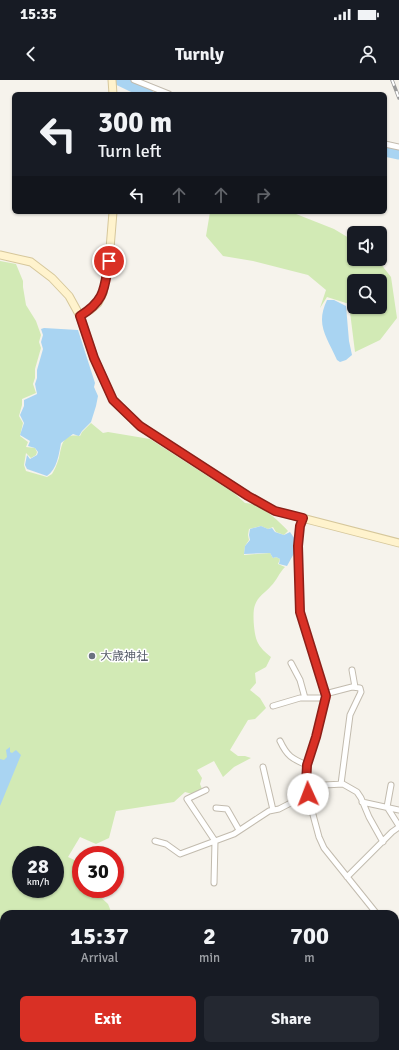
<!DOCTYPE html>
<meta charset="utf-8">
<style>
body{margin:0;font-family:Signika,"Noto Sans JP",sans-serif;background:#242831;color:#f1f3f6;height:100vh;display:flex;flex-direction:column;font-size:15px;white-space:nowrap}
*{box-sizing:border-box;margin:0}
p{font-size:13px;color:#9ea1a6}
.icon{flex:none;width:22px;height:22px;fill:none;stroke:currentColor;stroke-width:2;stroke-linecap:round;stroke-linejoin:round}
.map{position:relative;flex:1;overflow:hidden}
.side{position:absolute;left:0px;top:830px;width:399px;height:140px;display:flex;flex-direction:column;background:#171b24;border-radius:12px 12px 0 0;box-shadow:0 1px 3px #0004}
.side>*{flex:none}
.guide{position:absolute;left:12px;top:12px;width:375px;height:122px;border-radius:6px;box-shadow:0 1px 3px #0004;background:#171b24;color:#f1f3f6;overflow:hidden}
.tools{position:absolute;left:347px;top:146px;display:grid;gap:8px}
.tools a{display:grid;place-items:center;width:40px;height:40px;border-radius:6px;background:#171b24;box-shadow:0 1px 3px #0004;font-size:20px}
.speed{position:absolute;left:12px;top:766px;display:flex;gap:8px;font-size:20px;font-weight:700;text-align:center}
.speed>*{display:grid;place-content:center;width:52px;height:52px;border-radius:50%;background:#171b24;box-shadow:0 1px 3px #0004;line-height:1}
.speed small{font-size:10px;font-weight:400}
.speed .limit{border:6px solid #d22;background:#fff;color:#111}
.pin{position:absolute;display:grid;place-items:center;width:34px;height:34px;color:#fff;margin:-17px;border:2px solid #fff;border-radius:50%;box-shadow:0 1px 4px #0007}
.me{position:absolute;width:44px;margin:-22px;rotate:358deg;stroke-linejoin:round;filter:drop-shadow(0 0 3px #0008)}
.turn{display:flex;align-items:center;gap:14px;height:84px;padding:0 20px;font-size:18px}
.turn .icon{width:52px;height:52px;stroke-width:2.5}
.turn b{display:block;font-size:28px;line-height:34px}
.lanes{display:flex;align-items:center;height:38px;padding:0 20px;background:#0003;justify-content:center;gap:20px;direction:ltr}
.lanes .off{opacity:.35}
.eta{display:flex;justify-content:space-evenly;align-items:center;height:68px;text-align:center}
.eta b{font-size:24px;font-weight:800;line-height:28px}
.action{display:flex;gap:8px;margin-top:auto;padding:8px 20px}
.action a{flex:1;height:46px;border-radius:6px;background:#d93025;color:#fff;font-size:16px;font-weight:800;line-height:46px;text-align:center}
.action a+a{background:#242831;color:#f1f3f6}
.status{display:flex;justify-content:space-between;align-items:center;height:28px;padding:0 20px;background:#171b24;direction:ltr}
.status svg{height:11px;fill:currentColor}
header{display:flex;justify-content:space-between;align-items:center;height:52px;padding:0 20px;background:#171b24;font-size:18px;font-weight:800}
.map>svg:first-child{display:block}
.green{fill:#d2eab5;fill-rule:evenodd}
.water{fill:#a9d4f2}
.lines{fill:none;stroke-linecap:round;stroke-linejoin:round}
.river{stroke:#a9d4f2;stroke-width:11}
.street-casing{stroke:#c2bbae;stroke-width:7}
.secondary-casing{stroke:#d6c79b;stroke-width:9}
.street{stroke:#fff;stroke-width:5}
.secondary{stroke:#fff3cd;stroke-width:7}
.rail-casing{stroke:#9a9a9a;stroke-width:3.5}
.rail{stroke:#fff;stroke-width:2;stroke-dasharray:6;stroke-linecap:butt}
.route-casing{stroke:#8d1f18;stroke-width:10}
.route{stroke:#d93025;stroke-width:7}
.worship-dot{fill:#6b7280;stroke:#fff;stroke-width:1.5}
.labels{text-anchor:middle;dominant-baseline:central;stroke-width:3;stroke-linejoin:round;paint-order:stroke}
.worship-label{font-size:12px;fill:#5b616d;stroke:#fff;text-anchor:start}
</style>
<div class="status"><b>15:35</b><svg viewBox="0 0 49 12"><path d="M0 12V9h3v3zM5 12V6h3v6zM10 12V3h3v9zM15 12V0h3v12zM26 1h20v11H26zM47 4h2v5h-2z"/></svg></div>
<header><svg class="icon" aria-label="back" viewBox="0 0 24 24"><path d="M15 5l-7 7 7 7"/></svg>Turnly<svg class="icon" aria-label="person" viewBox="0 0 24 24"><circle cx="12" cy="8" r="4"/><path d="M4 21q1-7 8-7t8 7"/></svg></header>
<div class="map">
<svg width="399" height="970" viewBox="0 0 399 970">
<rect width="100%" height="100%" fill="#f6f3ec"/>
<path class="green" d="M210 132H291L334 149 354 161V179H377L391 197 397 238 380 260 355 272 349 224 327 217 320 228 326 210 308 195 253 181 223 176 206 156ZM354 201H380V227H354Z
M0 181 16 184 23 201V207L26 225 36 241 41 255 39 262 41 268 35 289V298L33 304 36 313 22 319V325L19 336 23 343 20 356 28 362 26 367 35 368 37 372 36 375 31 378 26 373 24 385 26 391 47 397 52 394C55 389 57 384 59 378 62 365 62 353 80 356L82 352 91 343 103 353 108 352 150 359 234 413 245 423C260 423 279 441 288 451L284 455 276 452 273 447 268 449 261 446 249 449 248 455 249 460 245 466 244 475 270 473 273 478 276 477 280 479 278 484 285 487C279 493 277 500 271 506 265 513 258 516 255 525 252 532 254 554 257 561 260 568 266 573 271 577L266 587 255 593 256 603 250 610 260 618 266 628 255 639 248 640 230 670 238 676H245L251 678 234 687 223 697 214 681 197 690 202 698 200 704 202 709 192 714 185 712 174 722 116 731 109 758 96 764 80 757 68 777 81 783V809H92L108 824 112 834H4V966H236L238 970H0ZM21 775H55V809H21Z"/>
<path class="water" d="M327 220H334L346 226 349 261 352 275 346 280 340 282 337 280C327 257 315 245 327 220Z
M44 248 78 250 95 303 94 307 98 316 96 326 91 342 82 351 79 356 73 354 61 363C59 374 57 389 47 396L27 389 25 385 27 375 30 379 37 375 38 372 35 368 28 366 30 361 20 355 24 343 20 335 24 326V320L37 314 35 304 37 298V290L43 269 41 262 43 255 41 249Z
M261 446 268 449 272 448 275 452 284 455 290 452 297 462 296 463 297 468 287 486 279 484 280 479 276 477 273 478 270 473 244 474 245 466 250 460 249 455 250 449Z
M10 667V672L12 673 16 670 21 675 0 726V679L4 680 7 677 6 670Z"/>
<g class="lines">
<path class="river" d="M119 0 148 14
M385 71 399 74"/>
<defs>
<path id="street" d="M134 0 169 14
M385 64 399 67
M303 438 300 446 298 466 300 532 326 616 316 657 307 685 306 705 312 731 319 757 324 768 377 834
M291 583 300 600 305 618
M352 590 355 607
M325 614 352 607 360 608 361 612 350 635 341 704
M273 626 300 618H325
M280 661C287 676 292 679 307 685
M263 687 273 730
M391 705 387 727 399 746
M306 706 343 704 357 712 361 718 369 737 383 762
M206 710 187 719 215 761 214 803
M362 722 399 730
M216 728 227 729 239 750
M155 761 166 764 180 774 234 754 269 731 279 729 308 714
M347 797 392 752 399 747
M395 856 399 864
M395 922 399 900
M386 970 387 966"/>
<path id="secondary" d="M112 0 113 14
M0 175 31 182 52 198 69 216 80 236 94 278 113 320 140 346 248 416 275 431 399 463
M80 236 90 230 98 223 103 213 109 181 113 132"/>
</defs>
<use href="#street" class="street-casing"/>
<use href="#secondary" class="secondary-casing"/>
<use href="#street" class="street"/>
<use href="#secondary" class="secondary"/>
<defs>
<path id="rail" d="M392 0 399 18"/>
</defs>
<use href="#rail" class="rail-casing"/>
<use href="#rail" class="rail"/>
</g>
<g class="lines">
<defs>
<path id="route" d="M109 181C104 208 106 220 80 236L94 278 113 320 140 346 248 416 275 431 303 438 300 446 298 466 300 532 326 616 316 657 307 685 306 705 308 714"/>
</defs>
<use href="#route" class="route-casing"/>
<use href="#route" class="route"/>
</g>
<circle class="worship-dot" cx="92" cy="576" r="4"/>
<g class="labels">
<g class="worship-label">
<text x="100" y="576">大歳神社</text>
</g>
</g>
</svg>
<div class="tools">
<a><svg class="icon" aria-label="sound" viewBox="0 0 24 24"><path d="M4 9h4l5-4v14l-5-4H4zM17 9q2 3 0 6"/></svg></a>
<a><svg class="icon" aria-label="search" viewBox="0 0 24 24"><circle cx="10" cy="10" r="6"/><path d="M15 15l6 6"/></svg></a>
</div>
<div class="speed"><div>28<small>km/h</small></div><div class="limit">30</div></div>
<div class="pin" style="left:109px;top:181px;background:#d93025"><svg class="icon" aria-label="arrive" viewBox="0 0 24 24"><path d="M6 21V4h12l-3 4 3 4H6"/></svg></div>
<svg class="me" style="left:308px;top:714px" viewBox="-20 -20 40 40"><circle r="19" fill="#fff"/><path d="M0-13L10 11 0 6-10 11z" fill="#d93025"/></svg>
<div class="guide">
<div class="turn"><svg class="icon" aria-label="left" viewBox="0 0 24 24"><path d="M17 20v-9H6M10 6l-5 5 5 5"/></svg><div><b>300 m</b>Turn left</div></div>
<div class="lanes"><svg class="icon" aria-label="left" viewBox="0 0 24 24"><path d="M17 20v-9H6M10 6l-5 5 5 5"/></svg><svg class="icon off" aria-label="ahead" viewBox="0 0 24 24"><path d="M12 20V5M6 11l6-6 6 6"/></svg><svg class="icon off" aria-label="ahead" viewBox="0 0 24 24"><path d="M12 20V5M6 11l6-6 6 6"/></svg><svg class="icon off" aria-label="right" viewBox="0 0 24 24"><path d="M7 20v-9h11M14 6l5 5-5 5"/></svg></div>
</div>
<section class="side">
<div class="eta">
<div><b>15:37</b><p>Arrival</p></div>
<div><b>2</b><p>min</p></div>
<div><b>700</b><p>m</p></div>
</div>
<div class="action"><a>Exit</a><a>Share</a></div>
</section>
</div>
